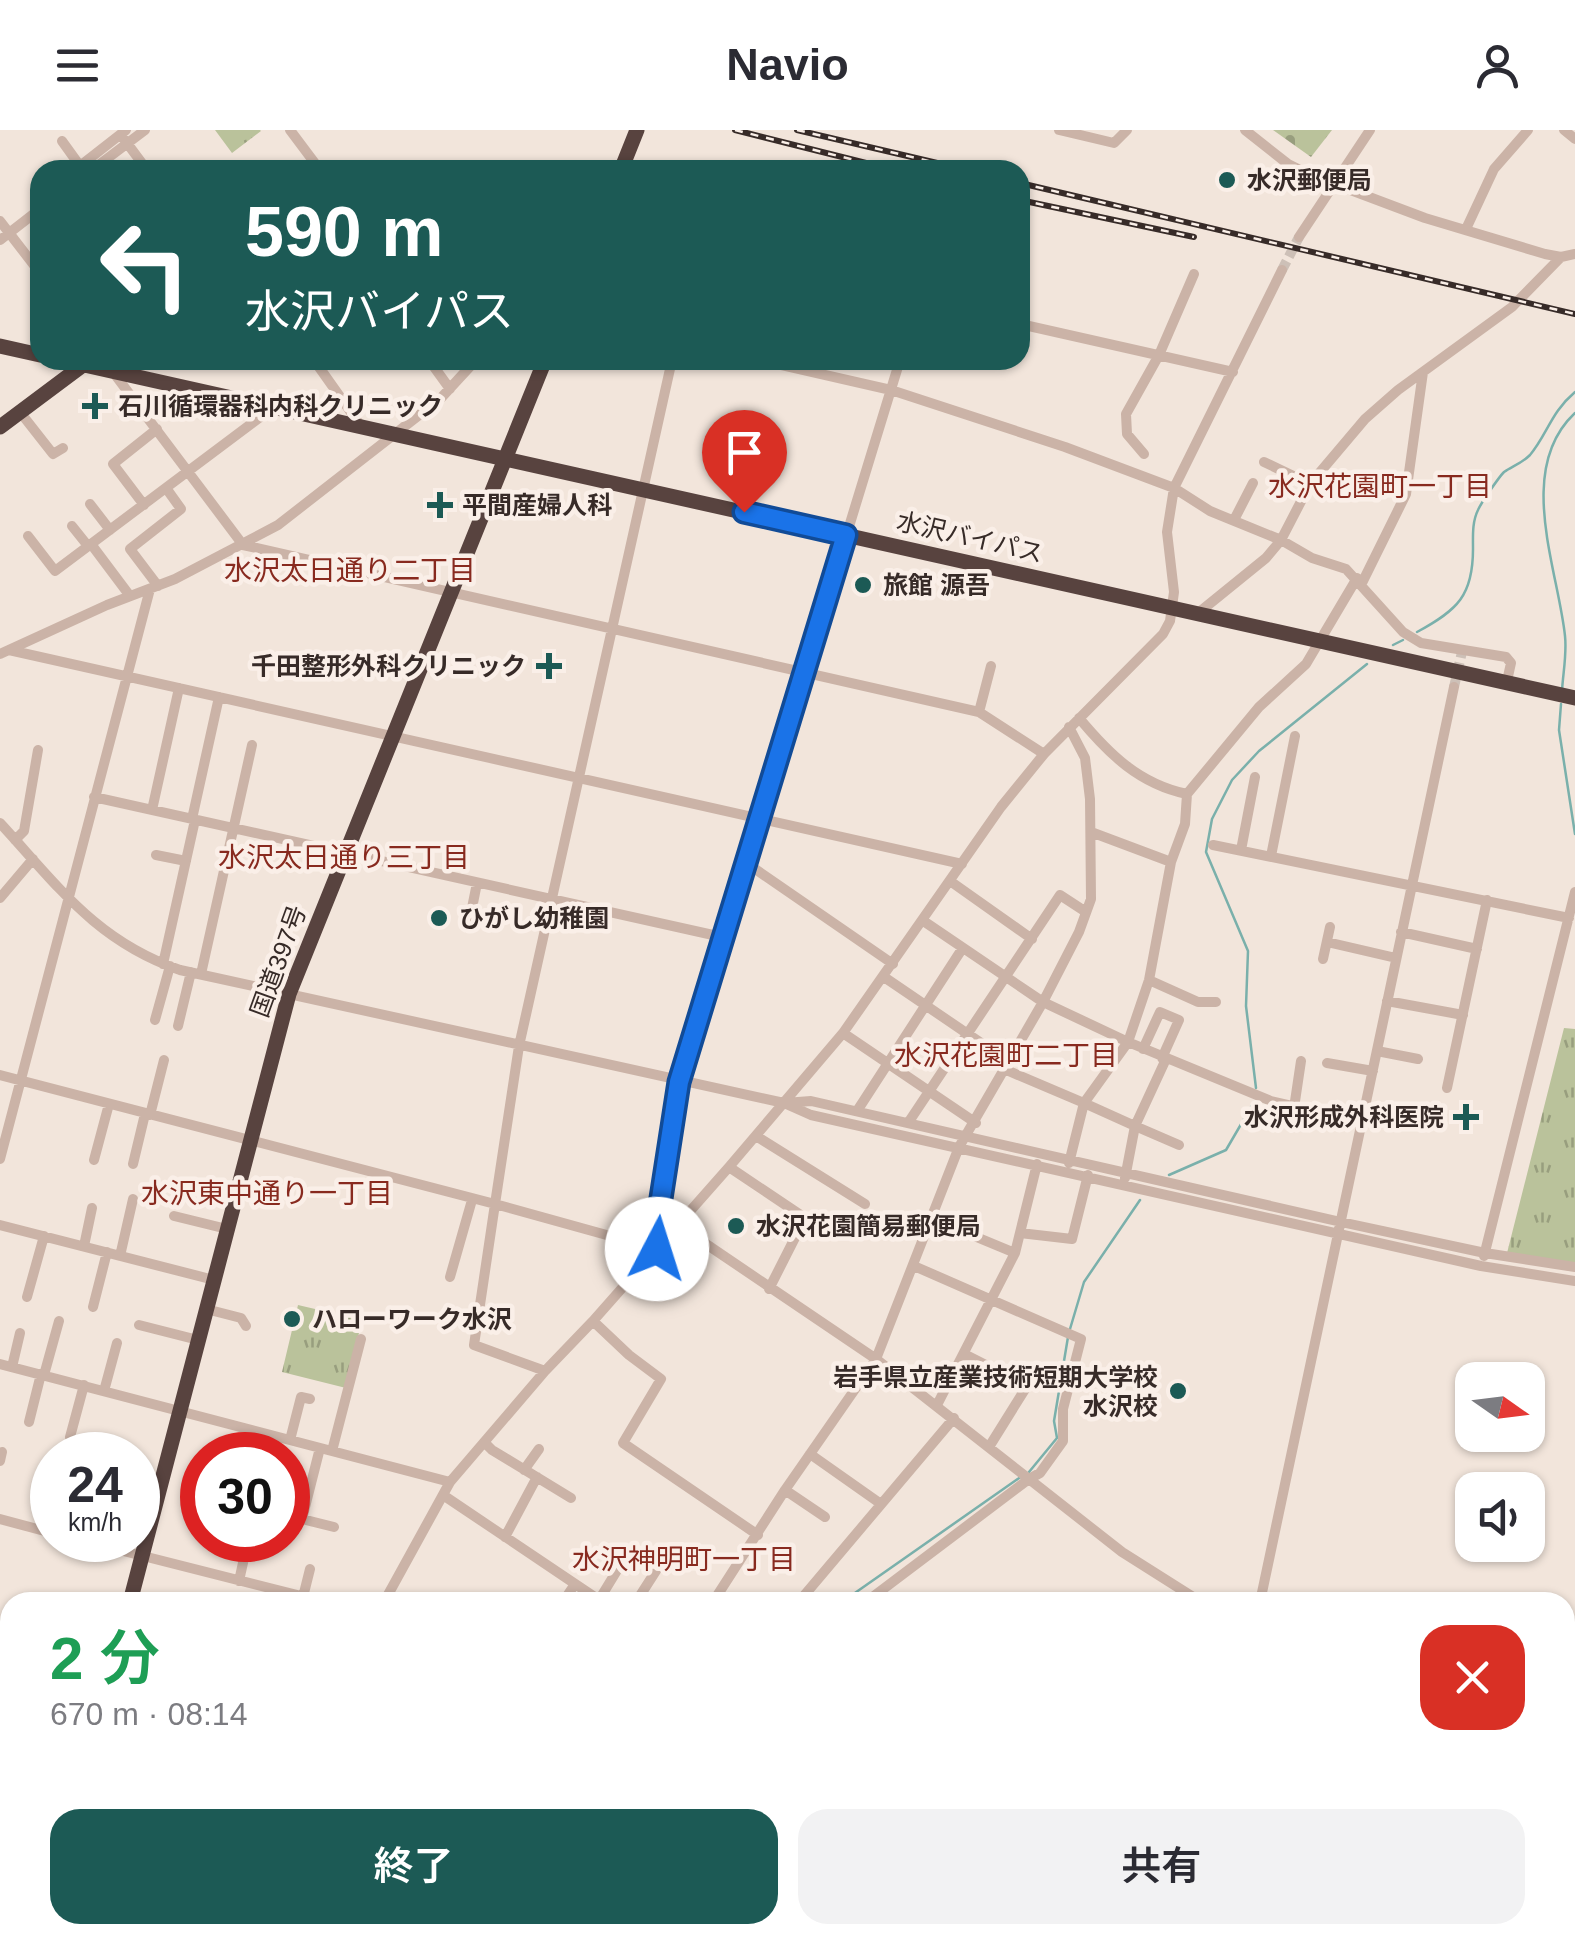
<!DOCTYPE html>
<html lang="ja">
<meta charset="utf-8">
<style>
body{margin:0;font-family:Helvetica,"Noto Sans JP",sans-serif;background:#f2f2f3;color:#2b2b33;height:100vh;display:flex;flex-direction:column;font-size:38px;white-space:nowrap}
*{box-sizing:border-box;margin:0}
p{font-size:32px;color:#7c7c81}
.icon{flex:none;width:55px;height:55px;fill:none;stroke:currentColor;stroke-width:2;stroke-linecap:round;stroke-linejoin:round}
.map{position:relative;flex:1;overflow:hidden}
.side{position:absolute;left:0px;top:1462px;width:1575px;height:352px;display:flex;flex-direction:column;background:#fff;border-radius:30px 30px 0 0;box-shadow:0 2px 8px #0004}
.side>*{flex:none}
.top-card{position:absolute;left:30px;top:30px;width:1000px;height:210px;border-radius:30px;box-shadow:0 2px 8px #0004;background:#1c5a55;color:#fff;overflow:hidden}
.needle{width:65px;rotate:104deg}
.buttons{position:absolute;left:1455px;top:1232px;display:grid;gap:20px}
.buttons a{display:grid;place-items:center;width:90px;height:90px;border-radius:20px;background:#fff;box-shadow:0 2px 8px #0004;font-size:50px}
.speed{position:absolute;left:30px;top:1302px;display:flex;gap:20px;font-size:50px;font-weight:700;text-align:center}
.speed>*{display:grid;place-content:center;width:130px;height:130px;border-radius:50%;background:#fff;box-shadow:0 2px 8px #0004;line-height:1}
.speed small{font-size:25px;font-weight:400}
.speed .limit{border:15px solid #d22;background:#fff;color:#111}
.pin{position:absolute;display:grid;place-items:center;width:85px;height:85px;color:#fff;margin:-102px -42px;border-radius:50% 50% 50% 0;rotate:-45deg;box-shadow:0 0 10px #0007}
.pin .icon{rotate:45deg}
.me{position:absolute;width:110px;margin:-55px;rotate:5deg;stroke-linejoin:round;filter:drop-shadow(0 0 8px #0008)}
.turn{display:flex;align-items:center;gap:35px;height:210px;padding:0 50px;font-size:45px}
.turn .icon{width:130px;height:130px;stroke-width:2.5}
.turn b{display:block;font-size:70px;line-height:85px}
.round{display:grid;place-items:center;flex:none;width:105px;height:105px;border-radius:30px;background:#f2f2f3}
.summary{display:flex;align-items:center;justify-content:space-between;height:170px;padding:0 50px}
h1{font-size:60px;font-weight:600;line-height:75px;color:#1e9e55}
.cta{display:flex;gap:20px;margin-top:auto;padding:20px 50px}
.cta a{flex:1;height:115px;border-radius:30px;background:#1c5a55;color:#fff;font-size:40px;font-weight:600;line-height:115px;text-align:center}
.cta a+a{background:#f2f2f3;color:#2b2b33}
header{display:flex;justify-content:space-between;align-items:center;height:130px;padding:0 50px;background:#fff;font-size:45px;font-weight:600}
.map>svg:first-child{display:block}
.grass{fill:url(#grass-tufts)}
.cemetery{fill:url(#cemetery-stones)}
.lines{fill:none;stroke-linecap:round;stroke-linejoin:round}
.stream{stroke:#7ab0ab;stroke-width:2.5}
.minor-tunnel{stroke:#cdc0b7;stroke-width:10;stroke-dasharray:10 5;stroke-linecap:butt}
.minor{stroke:#cbb3a7;stroke-width:10}
.highway{stroke:#58433f;stroke-width:15}
.rail-casing{stroke:#372b28;stroke-width:6}
.rail{stroke:#faefe8;stroke-width:2.5;stroke-dasharray:8;stroke-linecap:butt}
.route-casing{stroke:#114b97;stroke-width:25}
.route{stroke:#1a73e8;stroke-width:18}
.poi-dot{fill:#1c5a55;stroke:#faefe8;stroke-width:4}
.labels{text-anchor:middle;dominant-baseline:central;stroke-width:9;stroke-linejoin:round;paint-order:stroke}
.poi-label{font-size:25px;font-weight:bold;fill:#372b28;stroke:#faefe8;text-anchor:start}
.street-label{font-size:25px;fill:#372b28;stroke:#faefe8}
.neighbourhood-label{font-size:28px;fill:#882a1f;stroke:#faefe8}
</style>
<header><svg class="icon" aria-label="menu" viewBox="0 0 24 24"><path d="M4 6h16M4 12h16M4 18h16"/></svg>Navio<svg class="icon" aria-label="person" viewBox="0 0 24 24"><circle cx="12" cy="8" r="4"/><path d="M4 21q1-7 8-7t8 7"/></svg></header>
<div class="map">
<svg width="1575" height="1813" viewBox="0 0 1575 1813">
<defs>
<pattern id="grass-tufts" width="24" height="20" patternUnits="userSpaceOnUse" patternTransform="scale(2.5)"><rect width="24" height="20" fill="#bac29b"/><path d="M3 7l-1-3M5 7V3M7 7l1-3M15 17l-1-3M17 17v-4M19 17l1-3" fill="none" stroke="#989e7e"/></pattern>
<pattern id="cemetery-stones" width="16" height="16" patternUnits="userSpaceOnUse" patternTransform="scale(2.5)"><rect width="16" height="16" fill="#bac29b"/><path d="M2 7V4a2 2 0 0 1 4 0v3zM10 15v-3a2 2 0 0 1 4 0v3z" fill="#989e7e"/></pattern>
</defs>
<rect width="100%" height="100%" fill="#f2e5db"/>
<path class="grass" d="M215 0H260L261 1 232 23Z
M1564 898 1575 899V1133L1507 1123Z
M298 1175 362 1190 346 1258 282 1242Z"/>
<path class="cemetery" d="M1273 0H1332L1311 27Z"/>
<g class="lines">
<path class="stream" d="M1417 502C1458 480 1473 465 1473 419 1473 406 1472 392 1478 380 1481 373 1499 347 1504 342 1513 336 1522 333 1530 325 1547 305 1551 282 1575 262
M1393 515 1403 510
M1562 561C1563 543 1567 524 1565 506 1558 439 1515 339 1575 283
M1561 574 1559 600 1575 704
M1256 958 1246 876 1248 821 1206 722 1212 689 1232 650 1259 621 1367 534
M1169 1045 1226 1020 1254 972
M1070 1199 1084 1152 1140 1070
M1029 1342 1057 1308 1054 1291 1068 1207
M842 1472 1022 1346"/>
<path class="minor-tunnel" d="M1282 140 1299 107
M1454 557 1462 522"/>
<path class="minor" d="M290 0 320 40
M1059 0 1114 13 1127 0
M1245 0 1288 34 1308 44 1425 88 1545 124 1561 127 1575 124
M1564 0 1575 9
M124 9 147 40
M62 11 80 36 126 0
M92 40 145 0
M0 91 40 143
M1466 99 1494 39 1528 0
M1299 107 1370 0
M0 110 40 79
M1020 194 1233 242
M314 230 360 295
M429 230 450 259
M759 230 891 260 1065 317 1174 358 1210 381 1281 410 1312 428 1346 439 1403 502 1421 513 1506 527 1511 533 1507 551
M113 242 243 415 979 582 1044 624
M20 282 53 324 63 318
M1144 324 1127 304 1126 284 1159 225 1194 144
M1264 332 1310 354
M90 374 110 400
M144 375 113 334 157 299
M1234 390 1253 353
M72 396 88 416
M28 406 55 441 275 276
M91 414 130 466
M1362 453 1406 364 1423 242
M158 456 130 419 181 379 166 358
M1197 484 1266 428 1281 410 1310 354 1365 289 1398 260 1512 177 1561 127
M9 520 962 734
M0 524 107 475 175 449 278 395 441 268 476 230
M979 582 991 536
M1079 588C1109 624 1139 654 1187 664L1259 577 1306 534 1357 448
M94 667 722 807
M152 680 179 558
M192 689 219 567
M0 693C58 756 96 811 180 840L784 973 811 985 1481 1136 1575 1151
M1091 702 1171 732 1185 694 1187 664
M15 710 24 701 38 620
M1213 715 1569 788
M1241 720 1255 647
M156 725 186 731
M1271 726 1295 606
M745 732 893 834
M950 751 1032 809
M0 768 33 729
M922 790 1043 872 1128 912 1271 971 1363 992
M468 798 477 753
M1401 802 1477 819
M1327 812 1396 828
M1323 829 1330 797
M163 834 195 690
M201 844 252 615
M884 847 1009 932
M1149 850 1198 872H1216
M1387 871 1463 885
M155 890 170 836
M178 896 191 842
M843 903 976 993
M1143 919 1160 882 1179 890 1162 928
M1377 921 1418 929
M1166 929 1135 996 1084 973 1128 912 1149 850 1171 732
M1327 933 1373 941
M1004 939 1084 973 1069 1033
M0 945 495 1074 519 916 672 230
M1447 958 1487 770
M785 973 811 971 1341 1092 1485 1123 1575 1137
M1294 978 1301 931
M857 981 962 819
M150 985 164 930
M908 993 1060 765 1086 782
M756 1006 865 1074
M0 1029 150 459
M94 1030 109 974
M133 1034 145 984
M729 1037 805 1088 769 1159
M1125 1048 1135 996 1179 1015
M174 1086 227 1099
M933 1089 1015 1123
M0 1095 214 1150
M678 1095 876 1229 1029 1349 866 1472
M1020 1103 1072 1109 1088 1045
M84 1116 92 1078
M120 1126 133 1069
M1484 1126 1575 762
M914 1136 1081 1209 1063 1279V1311L1040 1343 1029 1349 1122 1422 1201 1472
M450 1147 472 1070
M27 1167 44 1106
M93 1177 107 1122
M206 1179 241 1188 246 1196
M593 1191 629 1225 661 1249 623 1313 758 1405
M139 1195 198 1210
M964 1224 1027 1256 989 1317
M0 1234 450 1352
M12 1237 20 1203
M545 1241 474 1215 495 1074 657 1119 655 1107 679 952 900 230
M44 1245 59 1191
M104 1261 117 1213
M937 1275 1015 1123 1037 1034
M29 1292 41 1244
M70 1307 84 1255
M290 1310 301 1267 310 1269
M485 1313 492 1320 571 1368
M320 1318 302 1389 334 1397
M332 1321 361 1209
M810 1324 881 1374
M254 1325 259 1302
M0 1331 2 1322
M524 1340 539 1319
M785 1360 825 1387
M443 1365 602 1472
M0 1389 52 1403
M505 1407 537 1347
M80 1410 325 1472
M239 1451 248 1410
M303 1467 310 1439
M599 1470 624 1429
M74 1472 75 1470
M384 1472 450 1352 545 1241 593 1191 729 1037 843 903 1001 677 1044 624 1163 504 1170 491 1174 462 1167 402 1174 358 1282 140
M563 1472 575 1454
M636 1472 659 1436
M713 1472 785 1360 876 1229 959 1017 1043 872 1079 802 1091 769 1090 669 1085 628 1069 597
M806 1472 802 1468 954 1288
M1260 1472 1454 557
M0 1574 8 1541
M1565 1589 1575 1593
M0 1633 10 1636
M0 1795 10 1801
M17 1805 31 1813
M329 1805 341 1813
M568 1805 592 1813
M671 1805 674 1813
M699 1805V1809
M869 1805 883 1813
M169 1813 180 1805
M350 1813 360 1805
M476 1813 482 1805
M846 1813 848 1805
M1187 1813 1189 1805
M1340 1813 1342 1805"/>
<path class="highway" d="M621 40 637 0
M0 216 40 225
M62 230 1575 568
M0 297 83 235
M130 1472 289 864 545 230
M0 1603 10 1605
M640 1805 663 1813
M40 1813 42 1805"/>
<defs>
<path id="rail" d="M735 0 894 40
M797 0 967 40
M1020 53 1575 184
M1020 70 1194 107"/>
</defs>
<use href="#rail" class="rail-casing"/>
<use href="#rail" class="rail"/>
</g>
<g class="lines">
<defs>
<path id="route" d="M657 1119 655 1107 679 952 846 405 744 382"/>
</defs>
<use href="#route" class="route-casing"/>
<use href="#route" class="route"/>
</g>
<g class="poi-dot">
<circle cx="1227" cy="50" r="10"/>
<path d="M90 261h10v10h10v10h-10v10h-10v-10h-10v-10h10z"/>
<path d="M435 360h10v10h10v10h-10v10h-10v-10h-10v-10h10z"/>
<circle cx="863" cy="455" r="10"/>
<path d="M544 521h10v10h10v10h-10v10h-10v-10h-10v-10h10z"/>
<circle cx="439" cy="788" r="10"/>
<path d="M1461 972h10v10h10v10h-10v10h-10v-10h-10v-10h10z"/>
<circle cx="736" cy="1096" r="10"/>
<circle cx="292" cy="1189" r="10"/>
<circle cx="1178" cy="1261" r="10"/>
</g>
<g class="labels">
<g class="poi-label">
<text x="1247" y="50">水沢郵便局</text>
<text x="118" y="276">石川循環器科内科クリニック</text>
<text x="462" y="375">平間産婦人科</text>
<text x="883" y="455">旅館 源吾</text>
<text x="526" y="536" text-anchor="end">千田整形外科クリニック</text>
<text x="459" y="788">ひがし幼稚園</text>
<text x="1444" y="987" text-anchor="end">水沢形成外科医院</text>
<text x="756" y="1096">水沢花園簡易郵便局</text>
<text x="312" y="1189">ハローワーク水沢</text>
<text x="1158" y="1247" text-anchor="end">岩手県立産業技術短期大学校<tspan x="1158" dy="29">水沢校</tspan></text>
</g>
<g class="street-label">
<text transform="translate(970 407) rotate(13)">水沢バイパス</text>
<text transform="translate(278 831) rotate(-70)">国道397号</text>
</g>
<g class="neighbourhood-label">
<text x="1380" y="356">水沢花園町一丁目</text>
<text x="350" y="440">水沢太日通り二丁目</text>
<text x="344" y="727">水沢太日通り三丁目</text>
<text x="1006" y="925">水沢花園町二丁目</text>
<text x="267" y="1063">水沢東中通り一丁目</text>
<text x="684" y="1429">水沢神明町一丁目</text>
</g>
</g>
</svg>
<div class="buttons">
<a><svg class="needle" viewBox="-14 -14 28 28"><path d="M0-13l5 13h-10z" fill="#e53935"/><path d="M0 13l5-13h-10z" fill="#7c7c81"/></svg></a>
<a><svg class="icon" aria-label="sound" viewBox="0 0 24 24"><path d="M4 9h4l5-4v14l-5-4H4zM17 9q2 3 0 6"/></svg></a>
</div>
<div class="speed"><div>24<small>km/h</small></div><div class="limit">30</div></div>
<div class="pin" style="left:744px;top:382px;background:#d93025"><svg class="icon" aria-label="arrive" viewBox="0 0 24 24"><path d="M6 21V4h12l-3 4 3 4H6"/></svg></div>
<svg class="me" style="left:657px;top:1119px" viewBox="-20 -20 40 40"><circle r="19" fill="#fff"/><path d="M0-13L10 11 0 6-10 11z" fill="#1a73e8"/></svg>
<div class="top-card">
<div class="turn"><svg class="icon" aria-label="left" viewBox="0 0 24 24"><path d="M17 20v-9H6M10 6l-5 5 5 5"/></svg><div><b>590 m</b>水沢バイパス</div></div>
</div>
<section class="side">
<div class="summary"><div><h1>2 分</h1><p>670 m · 08:14</p></div><a class="round" style="background:#d93025;color:#fff"><svg class="icon" aria-label="close" viewBox="0 0 24 24"><path d="M6 6l12 12M18 6L6 18"/></svg></a></div>
<div class="cta"><a>終了</a><a>共有</a></div>
</section>
</div>
